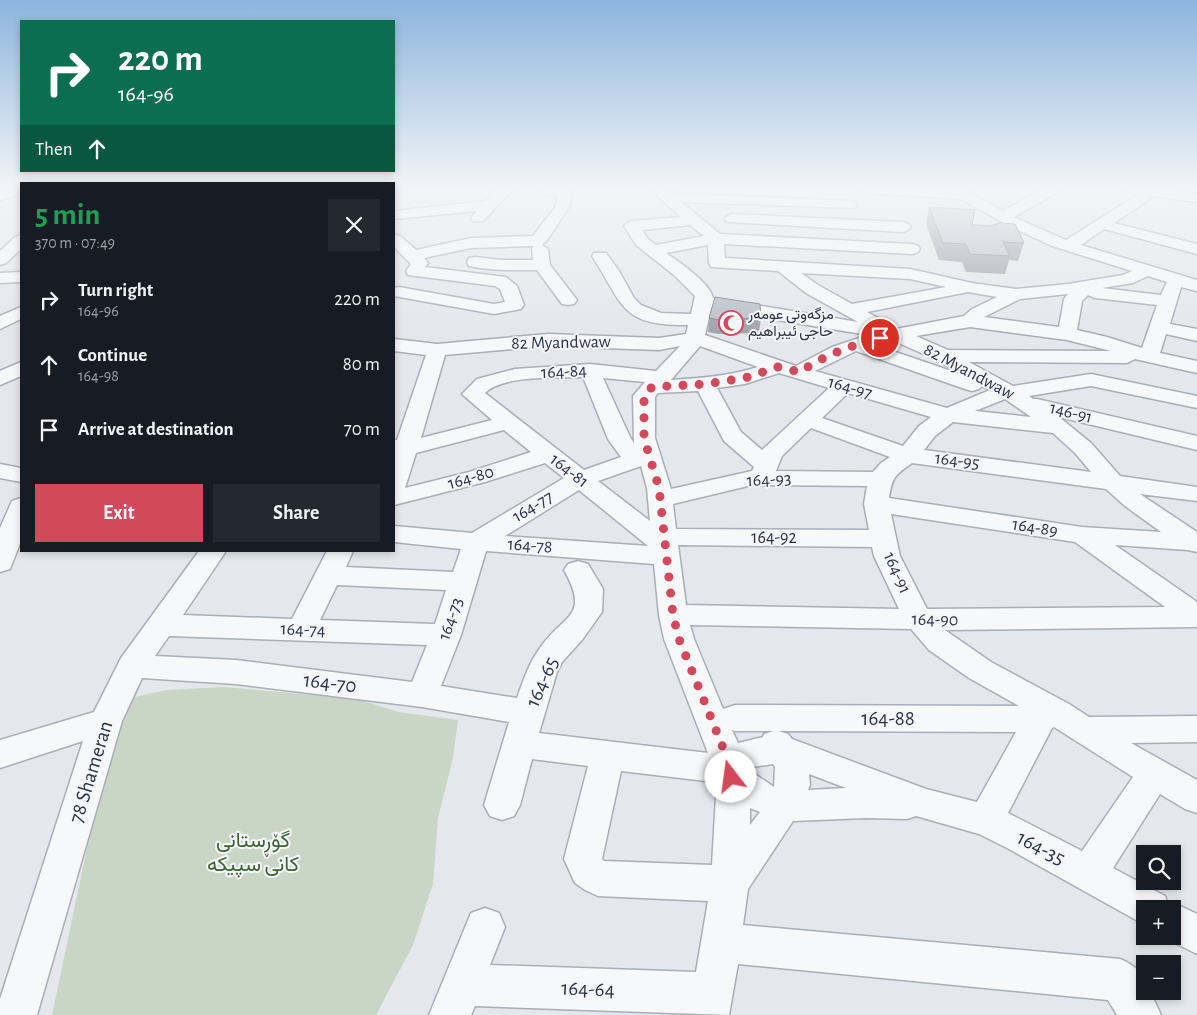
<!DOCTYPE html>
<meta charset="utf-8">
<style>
body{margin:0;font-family:"Alegreya Sans",Vazirmatn,sans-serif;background:#242831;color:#f1f3f6;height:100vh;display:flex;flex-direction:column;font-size:19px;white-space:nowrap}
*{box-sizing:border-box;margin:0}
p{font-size:16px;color:#9ea1a6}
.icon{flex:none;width:28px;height:28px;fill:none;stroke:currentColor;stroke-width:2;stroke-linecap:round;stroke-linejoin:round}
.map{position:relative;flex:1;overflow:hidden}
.details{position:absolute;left:20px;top:182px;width:375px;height:370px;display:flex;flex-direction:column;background:#171b24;border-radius:0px;box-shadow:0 2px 8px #0003}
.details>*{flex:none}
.hud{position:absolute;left:20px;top:20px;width:375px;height:152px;border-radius:0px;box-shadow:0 2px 8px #0003;background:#0b6e4f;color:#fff;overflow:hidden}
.tools{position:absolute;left:1136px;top:845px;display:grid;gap:10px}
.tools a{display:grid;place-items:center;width:45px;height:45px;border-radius:0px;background:#171b24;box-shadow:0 2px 8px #0003;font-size:25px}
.pin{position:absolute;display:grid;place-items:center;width:42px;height:42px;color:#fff;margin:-21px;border:2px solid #fff;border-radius:50%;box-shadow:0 1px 5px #0007}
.me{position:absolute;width:55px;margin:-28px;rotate:345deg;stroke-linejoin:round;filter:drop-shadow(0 0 4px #0008)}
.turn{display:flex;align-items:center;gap:18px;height:105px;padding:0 15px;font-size:22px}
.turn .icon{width:65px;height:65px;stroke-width:2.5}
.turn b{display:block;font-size:35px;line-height:42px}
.then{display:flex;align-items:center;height:48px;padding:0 15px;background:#0003;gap:10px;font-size:19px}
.round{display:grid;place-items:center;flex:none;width:52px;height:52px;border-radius:0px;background:#242831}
.headline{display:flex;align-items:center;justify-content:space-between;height:85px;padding:0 15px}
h1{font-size:30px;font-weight:600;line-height:38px;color:#1e9e55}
.cta{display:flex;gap:10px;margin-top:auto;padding:10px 15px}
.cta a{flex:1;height:58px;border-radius:0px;background:#d1495b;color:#fff;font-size:20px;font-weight:600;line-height:58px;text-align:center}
.cta a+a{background:#242831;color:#f1f3f6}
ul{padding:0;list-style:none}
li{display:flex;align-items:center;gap:15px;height:65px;padding:0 15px}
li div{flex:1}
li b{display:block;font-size:19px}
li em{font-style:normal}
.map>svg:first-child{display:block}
.green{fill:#c9d6c5}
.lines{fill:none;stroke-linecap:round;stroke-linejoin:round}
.minor-casing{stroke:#a9aeb7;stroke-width:3}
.minor{fill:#f7f8fa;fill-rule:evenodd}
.wall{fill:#a1a5ae}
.building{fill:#bbc0ca;stroke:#83868d}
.route{stroke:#d1495b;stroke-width:9;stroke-dasharray:0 16.2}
.labels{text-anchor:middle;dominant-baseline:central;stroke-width:4;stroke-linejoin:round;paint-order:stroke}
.far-poi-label{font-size:15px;fill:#2b3445;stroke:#f4f6f9;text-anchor:start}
.street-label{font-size:18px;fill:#2b3445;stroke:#f4f6f9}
.near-street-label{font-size:21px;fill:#2b3445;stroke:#f4f6f9}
.near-park-label{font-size:21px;fill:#3f6138;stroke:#f4f6f9}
</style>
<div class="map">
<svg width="1197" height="1015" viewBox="0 0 1197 1015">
<rect width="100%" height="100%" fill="#e4e7ec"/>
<path class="green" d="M224 687 358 699 398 712 458 720 453 758 438 818 433 884 413 945 377 1013 376 1015H52L99 791 116 729 130 698 167 690Z"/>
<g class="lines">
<defs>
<path id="minor" d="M10 189H21V194L0 200V192Z
M498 189H513L483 221H473L471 218 477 211 394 219V211L486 201Z
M540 189C575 187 579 194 559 222 554 230 549 239 542 245L548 249 550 265 577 300 574 304 568 305 562 304 537 270C515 270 491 271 469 266L467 262 469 258 475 257 501 260H533L532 249 534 246 471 248 424 258 428 263 425 267 506 277 517 286 524 305 521 309 494 314 394 296V288L399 287 494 304 505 302 500 289 495 286 408 275 406 271 411 264 394 247V234L400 236 416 250 471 238 533 236 556 206 557 197 542 192Z
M650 189H665L670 193 850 201 855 202 857 205 855 208 681 202 720 234 912 244 918 246 920 249 918 252 912 254 724 244 725 258 910 269 972 283 1016 289 1068 284 1123 275 1132 271 1052 246 1011 227 961 199 868 193 861 189H963L1003 211 1043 189H1060L1058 192 1014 217 1066 240 1139 194 1130 192 1128 189H1163L1197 194V202L1154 196 1114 223 1197 244V254L1104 229 1081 245 1197 280V291L1181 287 1170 324 1197 329V341L1166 334 1160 353 1197 361V373L1135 359 1127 363 969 362 1013 386 1091 374 1197 396V408L1091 386 1029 396 1033 399H1037L1197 436V450L1059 417 1091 443 1120 476 1197 487V501L1140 494 1197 532V552L1188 550 1115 545 1197 602V627L945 630 991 662 1069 704 1089 717 1197 716V742L1131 743 1197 780V813L1185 809 1160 794 1113 868 1165 896 1168 904 1172 902 1197 914V954L1161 936H1172V909H1145V925L1009 849 979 834 916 816 907 819 866 818 793 821 748 889 743 925 1120 959C1135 965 1145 974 1145 991H1150L1161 1015H1117L1108 1000 738 964 729 1015 475 1006 471 1015H429L471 913 485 908 499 913 505 927 490 965 696 972 708 901 598 896 585 890 575 883 564 859 588 766 532 759 520 805 514 816 502 820 490 816 484 805 509 722 422 707 236 684 142 678 122 721 37 1015H0V999L83 741 0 768V740L94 712 121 658 199 551H226L183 615 292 619 327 551H353L346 567 453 572 461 549 394 542V526L472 533 564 478 545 463 485 482 394 505V440H397L426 355 394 351V339L437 344 548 334 659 338 686 334 688 325C620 326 624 305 592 256L594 253H606L619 271 634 298 641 305 661 313 691 314 695 296 674 275 636 245 624 226 627 223 632 221 681 217ZM690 225 704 236 656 245 648 239 642 230ZM708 245 709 263 711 267 778 271 806 293 858 322 713 298C711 284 678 261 666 253ZM801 273 910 279 946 287 852 304 818 285ZM1148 276 1167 282 1161 295 1102 288 1133 283ZM968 292 997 297 972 309 964 316 896 329 880 326 882 323 880 319 867 312ZM1068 294 1064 299 1059 327 984 317 1020 299ZM1088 295 1095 298 1157 305 1142 348 1107 337 1077 330 1082 301ZM711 309 868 335 832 347 796 366 705 335ZM970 327 1067 340 1111 351 948 350 916 336ZM894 341 935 359 963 375 875 345ZM548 346 659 350 680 346 656 371 590 364 515 369 477 379 462 394 492 420 421 438 445 355ZM700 346 758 367C730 376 700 378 671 380ZM856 351 965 389 972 391 979 389 982 386 990 390 947 408 815 371ZM779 373 829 388 762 450 741 432 717 388 745 384ZM583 377 608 439 621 457 584 470 485 393C503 375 557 378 583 377ZM603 378 645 382 633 396 634 443 630 437ZM698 391 724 441 754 467 752 471 671 489 655 438V397L658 393ZM848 393 931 417 919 426 903 446 822 418ZM1005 399 1031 417 975 411ZM953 422 1053 433 1075 453 1091 472 924 450 935 436ZM811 428 890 457 881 463 873 472 776 471 782 456ZM504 430 531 452 469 472 405 488 416 453ZM912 463 1106 489 1125 506 1161 532 1082 527 889 498C892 477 895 475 912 463ZM641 466 647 488 650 521 598 481ZM752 485 867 486 864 504 869 530 676 529 673 504ZM579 490 648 546 505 536ZM891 514 1075 542 1165 607 927 609 900 556ZM678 545 872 547 874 556 899 609 686 605ZM486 551 654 564 659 615 664 639 708 753 539 733 557 672 562 662 582 640 602 612 603 589 588 564 578 561 568 564 564 570C591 618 563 614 540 648 529 663 523 681 517 698L441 686 461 635ZM337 585 446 590 435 624 320 620ZM690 625 911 629 929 650 969 678 1019 706 735 705 723 709 694 639ZM169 636 427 645 412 682 236 660 155 656ZM1054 727 1133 777 1082 851 1008 813 1052 728ZM732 730 735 731H774L764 734 763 737 738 743ZM778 731 1016 732 977 802 926 789 792 739 788 734ZM773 764 775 767 774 787 746 768ZM621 771 714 782 716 796 712 865 604 861 602 859ZM809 774 846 788 808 790 810 785ZM750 808 760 812 750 825Z
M732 214 903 222 908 224 911 227 908 230 903 232 727 222 724 219 727 216Z
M21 235V249L6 263 0 265V251L15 237Z
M21 272V282L0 283V273Z
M21 307V319L0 329V316Z
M21 362V376L0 385V371Z
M0 464 21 468V482L0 478Z
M21 498V541L10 569 0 572V528L12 501Z"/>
</defs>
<use href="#minor" class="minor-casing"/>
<use href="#minor" class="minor"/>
</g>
<path class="wall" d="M929 207 972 225 1024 243 1018 261 1009 260 1005 274 966 272 962 262 939 260 926 224Z
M709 318H761L759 333 718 334 708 332Z"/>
<path class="building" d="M929 207 975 210 972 225 990 226 1000 223 1015 224 1024 243 1003 242 1010 256 970 254 966 244 943 243Z
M715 297 760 304 761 318 719 320 709 318Z"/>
<linearGradient id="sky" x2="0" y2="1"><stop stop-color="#8bb4dd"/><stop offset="0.57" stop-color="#f3f4f6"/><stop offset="1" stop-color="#f3f4f6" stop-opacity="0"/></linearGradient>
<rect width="1197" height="331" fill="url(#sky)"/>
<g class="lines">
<path class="route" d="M731 777 722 745 679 639 673 615 659 488 644 438V396L652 387 706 384 745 378 778 367 800 372C823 356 852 345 880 338"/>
</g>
<defs>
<symbol id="mosque-ring" viewBox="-11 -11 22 22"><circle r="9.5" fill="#f4f6f9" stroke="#d1495b" stroke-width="1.5"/><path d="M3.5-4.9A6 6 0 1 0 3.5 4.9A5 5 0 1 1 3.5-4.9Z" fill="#d1495b"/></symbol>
</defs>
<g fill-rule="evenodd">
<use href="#mosque-ring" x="717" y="309" width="28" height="28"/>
</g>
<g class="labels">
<g class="far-poi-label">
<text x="748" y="314">مزگەوتی عومەر<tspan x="748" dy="17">حاجی ئیبراهیم</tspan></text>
</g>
<g class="street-label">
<text transform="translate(561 343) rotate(-1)">82 Myandwaw</text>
<text transform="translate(564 372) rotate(-3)">164-84</text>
<text transform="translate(969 372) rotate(28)">82 Myandwaw</text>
<text transform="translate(850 388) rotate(16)">164-97</text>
<text transform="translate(1071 413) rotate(14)">146-91</text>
<text transform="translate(957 461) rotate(7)">164-95</text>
<text transform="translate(569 471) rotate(38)">164-81</text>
<text transform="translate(471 478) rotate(-16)">164-80</text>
<text transform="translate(769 480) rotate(-3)">164-93</text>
<text transform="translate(533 507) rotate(-31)">164-77</text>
<text transform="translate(1035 528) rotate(9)">164-89</text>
<text x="774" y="538">164-92</text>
<text transform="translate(530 546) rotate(4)">164-78</text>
<text transform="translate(897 573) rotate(66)">164-91</text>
<text transform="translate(451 619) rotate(-71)">164-73</text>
<text transform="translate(935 620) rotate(1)">164-90</text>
<text transform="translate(303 630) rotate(2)">164-74</text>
</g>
<g class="near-street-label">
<text transform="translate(542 682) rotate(-66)">164-65</text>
<text transform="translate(330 683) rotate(7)">164-70</text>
<text x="888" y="718">164-88</text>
<text transform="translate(91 772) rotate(-73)">78 Shameran</text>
<text transform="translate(1041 848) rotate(28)">164-35</text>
<text transform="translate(588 989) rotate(2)">164-64</text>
</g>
<g class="near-park-label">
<text x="253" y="840">گۆڕستانی<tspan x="253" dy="24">کانی سپیکە</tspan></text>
</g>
</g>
</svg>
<div class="tools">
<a><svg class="icon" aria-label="search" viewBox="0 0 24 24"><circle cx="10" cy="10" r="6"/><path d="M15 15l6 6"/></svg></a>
<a>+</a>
<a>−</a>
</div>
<div class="pin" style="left:880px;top:338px;background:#d93025"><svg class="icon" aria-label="arrive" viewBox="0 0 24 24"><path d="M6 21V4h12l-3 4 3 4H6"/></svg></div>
<svg class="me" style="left:731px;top:777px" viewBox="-20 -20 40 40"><circle r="19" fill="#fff"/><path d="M0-13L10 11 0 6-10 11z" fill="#d1495b"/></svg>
<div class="hud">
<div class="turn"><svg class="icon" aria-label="right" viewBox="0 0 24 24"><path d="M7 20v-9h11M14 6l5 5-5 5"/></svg><div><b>220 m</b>164-96</div></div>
<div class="then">Then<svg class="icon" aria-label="ahead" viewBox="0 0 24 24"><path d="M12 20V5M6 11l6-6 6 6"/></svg></div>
</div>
<section class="details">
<div class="headline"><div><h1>5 min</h1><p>370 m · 07:49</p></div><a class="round"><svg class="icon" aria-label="close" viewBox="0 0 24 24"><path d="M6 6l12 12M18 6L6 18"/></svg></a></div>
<ul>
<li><svg class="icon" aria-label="right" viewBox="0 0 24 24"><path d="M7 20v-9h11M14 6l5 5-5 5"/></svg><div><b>Turn right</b><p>164-96</p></div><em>220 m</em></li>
<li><svg class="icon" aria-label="ahead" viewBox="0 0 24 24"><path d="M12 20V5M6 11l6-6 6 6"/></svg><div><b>Continue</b><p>164-98</p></div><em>80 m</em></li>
<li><svg class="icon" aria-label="arrive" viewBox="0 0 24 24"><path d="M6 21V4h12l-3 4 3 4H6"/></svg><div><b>Arrive at destination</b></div><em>70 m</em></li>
</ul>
<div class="cta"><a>Exit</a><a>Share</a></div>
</section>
</div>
